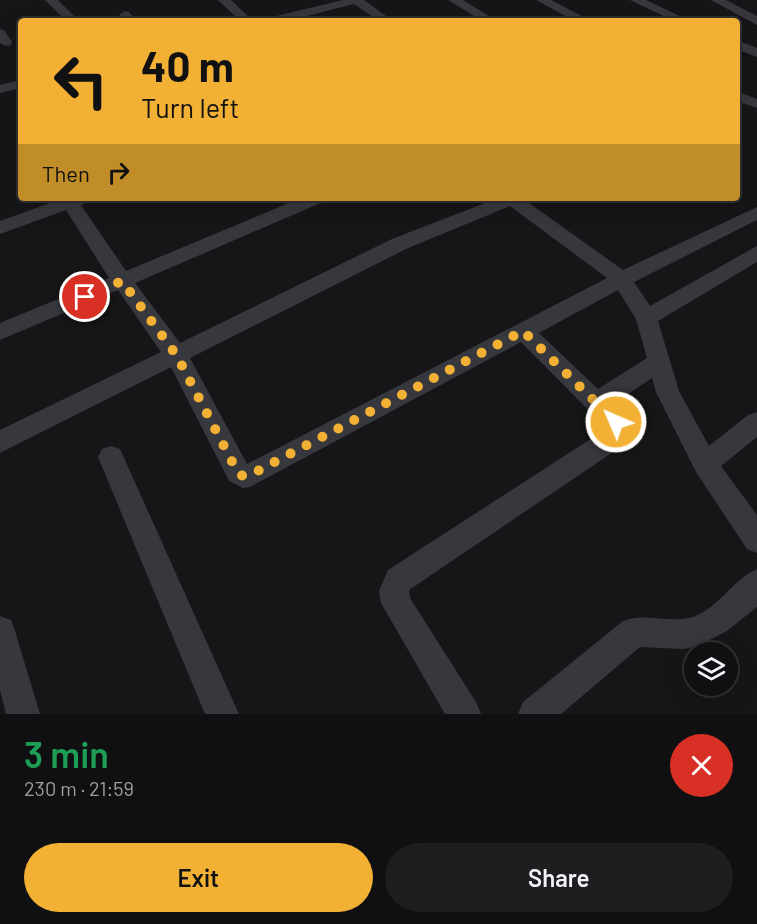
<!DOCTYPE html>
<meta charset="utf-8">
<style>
body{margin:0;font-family:Barlow,sans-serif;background:#1e1e20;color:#f1f3f6;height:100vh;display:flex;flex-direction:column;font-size:22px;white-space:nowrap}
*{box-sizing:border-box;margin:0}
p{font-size:20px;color:#9c9d9f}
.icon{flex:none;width:33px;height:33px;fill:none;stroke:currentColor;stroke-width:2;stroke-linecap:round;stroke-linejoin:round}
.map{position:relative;height:714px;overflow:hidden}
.panel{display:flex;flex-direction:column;background:#101012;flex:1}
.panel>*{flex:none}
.top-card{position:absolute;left:18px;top:18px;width:722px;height:183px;border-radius:6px;box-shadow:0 6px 24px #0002,0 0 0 2px #303032;background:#f2b134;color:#111;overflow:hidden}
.buttons{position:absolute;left:684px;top:642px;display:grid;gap:12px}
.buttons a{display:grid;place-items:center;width:54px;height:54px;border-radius:50%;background:#101012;box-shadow:0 6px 24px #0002,0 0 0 2px #303032;font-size:30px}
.pin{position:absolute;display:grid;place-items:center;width:51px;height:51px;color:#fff;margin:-26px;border:3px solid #fff;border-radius:50%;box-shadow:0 2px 6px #0007}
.me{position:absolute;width:66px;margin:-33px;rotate:315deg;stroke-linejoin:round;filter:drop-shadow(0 0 4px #0008)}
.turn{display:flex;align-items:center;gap:21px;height:126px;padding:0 24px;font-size:27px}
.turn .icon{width:78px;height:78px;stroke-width:2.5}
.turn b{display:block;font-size:42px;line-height:51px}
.then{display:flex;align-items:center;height:57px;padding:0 24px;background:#0003;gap:12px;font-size:22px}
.round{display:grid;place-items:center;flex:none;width:63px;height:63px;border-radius:32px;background:#1e1e20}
.head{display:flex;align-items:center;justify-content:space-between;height:102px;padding:0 24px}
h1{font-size:36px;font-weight:600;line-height:45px;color:#1e9e55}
.cta{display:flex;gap:12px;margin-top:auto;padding:12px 24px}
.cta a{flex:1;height:69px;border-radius:36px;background:#f2b134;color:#111;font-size:24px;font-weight:600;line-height:69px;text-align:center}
.cta a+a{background:#1e1e20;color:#f1f3f6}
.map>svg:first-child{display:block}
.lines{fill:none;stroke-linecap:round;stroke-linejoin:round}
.minor{fill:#37383d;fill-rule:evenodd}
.route{stroke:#f2b134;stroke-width:10;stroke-dasharray:0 18}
</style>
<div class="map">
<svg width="757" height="714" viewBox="0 0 757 714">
<rect width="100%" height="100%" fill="#161618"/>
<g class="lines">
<path class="minor" d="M45 0H58L76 18 74 21H66Z
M218 0H231L253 21H240Z
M343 0H364L393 21H379L354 4 287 21H266L268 18Z
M448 0H463L497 21H482Z
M536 0H551L591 21H575Z
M630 0H646L690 21H674Z
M711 0H726L757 16V25Z
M125 11 129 12 137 21H124L119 15Z
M0 29 4 30 12 42 11 45 6 46 0 43Z
M736 40 757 48V57L736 49Z
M21 80V88L0 93V85Z
M736 91 757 99V108L736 101Z
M64 198H91L88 202 81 205 126 271 301 198H326L323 202 135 283 180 343 392 239 498 198H522L623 270 757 207V220L634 282 650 306 757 246V262L658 321 679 391 709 446 748 415 757 412V437L721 466 757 515V553L747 549 696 472 656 392 652 378 613 404 625 415 630 429 625 444 409 590 410 598 476 702 481 714H445L381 603 379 591 388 570 606 429 605 427 521 342 250 487 243 488 229 481 171 367 0 453V430L161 352 118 290 0 340V323L109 278 66 210 0 234V221ZM510 206 607 278 247 464 190 358 406 249ZM618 290 636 319 647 358 598 389 539 333Z
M574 198H603L600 202H577Z
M111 446 120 449 239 714H205L98 457 102 449Z
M757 569V607L727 631 698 646 683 649 640 647 561 714H518L523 702 623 621C646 612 670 624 693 617 719 608 733 579 757 569Z
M0 616 11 620 15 631 40 714H6L0 690Z"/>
</g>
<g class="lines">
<path class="route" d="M85 297 122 281 177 356 238 473 243 476 250 475 523 331 616 422"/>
</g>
</svg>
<div class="buttons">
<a><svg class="icon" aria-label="layers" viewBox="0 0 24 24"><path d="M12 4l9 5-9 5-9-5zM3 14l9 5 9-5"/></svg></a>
</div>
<div class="pin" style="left:85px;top:297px;background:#d93025"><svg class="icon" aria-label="arrive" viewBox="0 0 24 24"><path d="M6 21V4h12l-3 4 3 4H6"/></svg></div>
<svg class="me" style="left:616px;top:422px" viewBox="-20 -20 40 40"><circle r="17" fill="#f2b134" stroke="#fff" stroke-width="3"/><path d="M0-11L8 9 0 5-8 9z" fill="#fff"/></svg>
<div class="top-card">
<div class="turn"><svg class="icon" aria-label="left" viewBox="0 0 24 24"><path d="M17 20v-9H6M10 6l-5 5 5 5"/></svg><div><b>40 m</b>Turn left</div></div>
<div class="then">Then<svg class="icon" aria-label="right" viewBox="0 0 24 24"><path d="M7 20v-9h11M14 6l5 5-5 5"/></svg></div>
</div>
</div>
<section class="panel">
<div class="head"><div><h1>3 min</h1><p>230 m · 21:59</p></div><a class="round" style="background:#d93025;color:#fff"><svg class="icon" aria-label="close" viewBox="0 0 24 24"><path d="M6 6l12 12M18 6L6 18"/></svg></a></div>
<div class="cta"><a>Exit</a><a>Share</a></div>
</section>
